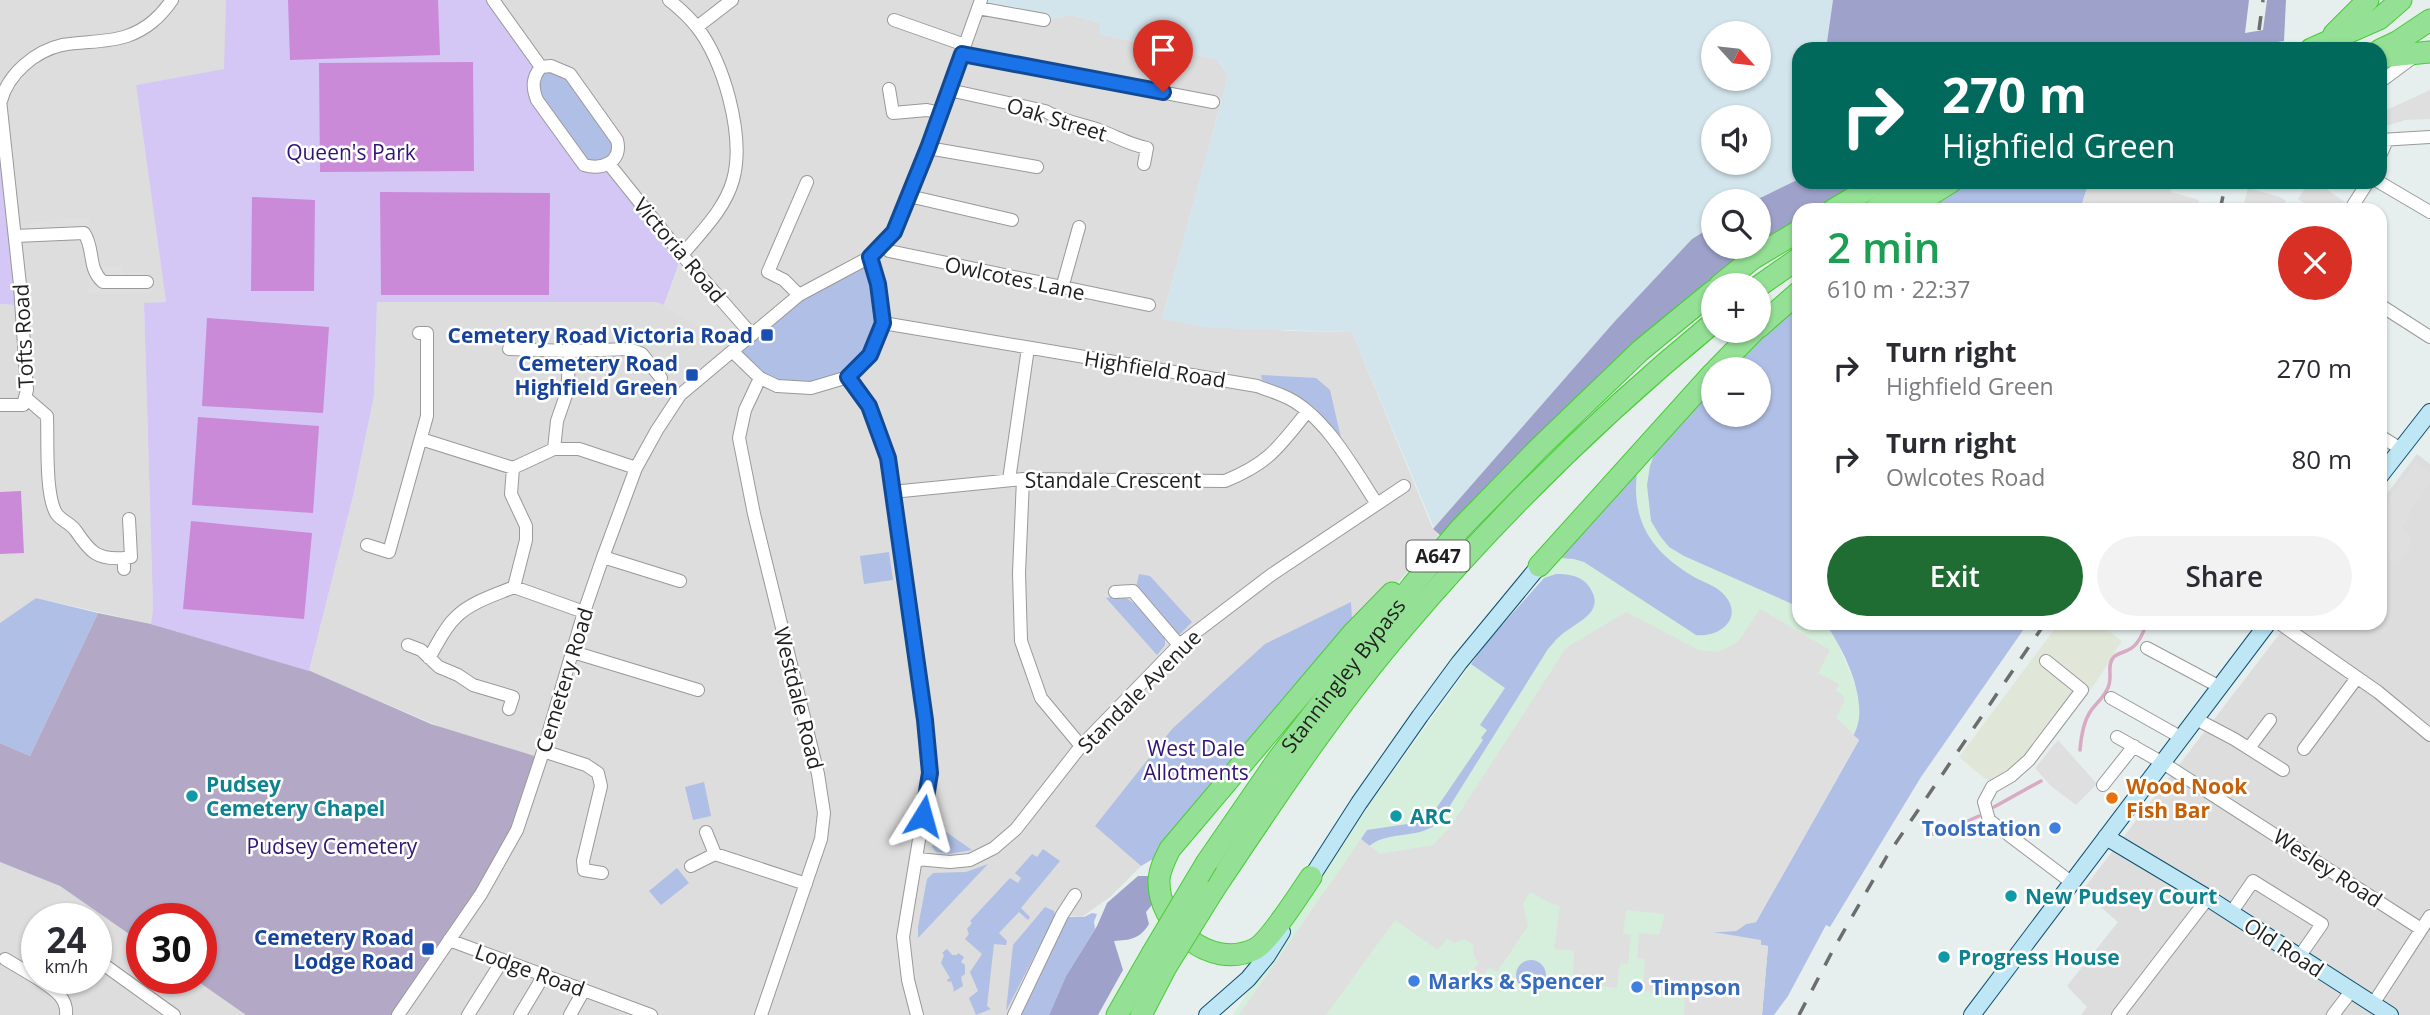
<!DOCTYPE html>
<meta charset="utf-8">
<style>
body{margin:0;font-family:"Open Sans",sans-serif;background:#f2f2f3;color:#2b2b33;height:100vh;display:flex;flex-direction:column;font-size:26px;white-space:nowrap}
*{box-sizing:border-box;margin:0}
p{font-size:23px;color:#7c7c81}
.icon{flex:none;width:38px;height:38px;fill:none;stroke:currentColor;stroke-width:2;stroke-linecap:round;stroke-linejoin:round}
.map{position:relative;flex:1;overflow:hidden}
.details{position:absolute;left:1792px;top:203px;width:595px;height:427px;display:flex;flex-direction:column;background:#fff;border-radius:21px;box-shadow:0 2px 5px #0004}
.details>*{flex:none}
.guide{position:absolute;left:1792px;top:42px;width:595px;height:147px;border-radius:21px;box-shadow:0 2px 5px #0004;background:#00695c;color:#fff;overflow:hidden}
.needle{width:46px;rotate:117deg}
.controls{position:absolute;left:1701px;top:21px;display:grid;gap:14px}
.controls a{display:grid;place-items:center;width:70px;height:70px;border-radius:50%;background:#fff;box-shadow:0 2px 5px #0004;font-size:35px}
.speed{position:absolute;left:21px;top:903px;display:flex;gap:14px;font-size:35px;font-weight:700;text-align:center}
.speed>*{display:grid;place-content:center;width:91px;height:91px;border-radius:50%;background:#fff;box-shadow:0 2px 5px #0004;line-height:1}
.speed small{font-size:18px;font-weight:400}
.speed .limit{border:10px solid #d22;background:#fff;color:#111}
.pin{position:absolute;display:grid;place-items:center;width:60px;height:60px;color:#fff;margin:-72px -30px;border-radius:50% 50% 50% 0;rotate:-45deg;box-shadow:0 0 7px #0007}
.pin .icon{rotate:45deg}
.me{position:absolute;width:77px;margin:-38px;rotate:8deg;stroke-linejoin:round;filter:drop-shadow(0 0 5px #0008)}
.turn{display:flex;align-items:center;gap:24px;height:147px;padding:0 35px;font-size:32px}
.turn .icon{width:91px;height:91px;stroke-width:2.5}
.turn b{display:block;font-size:49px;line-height:60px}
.round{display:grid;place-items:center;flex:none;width:74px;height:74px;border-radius:37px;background:#f2f2f3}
.overview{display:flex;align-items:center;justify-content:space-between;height:119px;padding:0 35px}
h1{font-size:42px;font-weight:600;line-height:52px;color:#1e9e55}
.button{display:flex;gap:14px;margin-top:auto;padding:14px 35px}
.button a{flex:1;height:80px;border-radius:42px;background:#1f6d33;color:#fff;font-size:28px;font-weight:600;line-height:80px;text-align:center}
.button a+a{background:#f2f2f3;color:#2b2b33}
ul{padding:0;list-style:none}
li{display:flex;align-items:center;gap:21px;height:91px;padding:0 35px}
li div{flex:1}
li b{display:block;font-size:26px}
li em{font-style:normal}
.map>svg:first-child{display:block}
.residential{fill:#dcdddc;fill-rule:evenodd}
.commercial{fill:#d6eedc}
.industrial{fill:#e1e7d8}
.farmland{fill:#d3e5ec;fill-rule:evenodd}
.grass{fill:#b0bfe5}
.forest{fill:#9ea2cb}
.cemetery{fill:#b3a9c6}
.park{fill:#d4c6f5}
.pitch{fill:#ca8ad8}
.parking{fill:#dfdfdf}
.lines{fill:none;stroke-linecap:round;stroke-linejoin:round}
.stream{stroke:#d9aac4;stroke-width:3.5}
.street-casing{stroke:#999;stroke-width:14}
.secondary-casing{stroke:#0e4f6e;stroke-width:18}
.highway-casing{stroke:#47cd33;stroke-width:23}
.street{stroke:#fff;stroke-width:12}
.secondary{stroke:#bee6f5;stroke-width:16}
.highway{stroke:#94e095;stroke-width:21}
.rail{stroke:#6d6d6d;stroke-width:3.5;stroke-dasharray:14 14;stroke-linecap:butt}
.highway-bridge-casing{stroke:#47cd33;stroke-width:23;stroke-linecap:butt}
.highway-bridge{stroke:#94e095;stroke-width:21}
.route-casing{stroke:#114b97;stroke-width:18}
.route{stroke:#1a73e8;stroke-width:12}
.transit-dot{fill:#1a4fb4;stroke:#fff;stroke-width:2.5}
.culture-dot{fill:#0f9aa8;stroke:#fff;stroke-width:2.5}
.food-dot{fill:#e8710a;stroke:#fff;stroke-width:2.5}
.shop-dot{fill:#3f7fe0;stroke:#fff;stroke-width:2.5}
.labels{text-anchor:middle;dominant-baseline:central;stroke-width:5;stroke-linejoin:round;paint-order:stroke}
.shield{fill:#fff;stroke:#626262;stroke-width:2}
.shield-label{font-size:19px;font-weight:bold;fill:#1f1f1f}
.street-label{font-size:21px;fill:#1f1f1f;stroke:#fff}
.park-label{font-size:21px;fill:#311475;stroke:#fff}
.transit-label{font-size:21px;font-weight:bold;fill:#164399;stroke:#fff;text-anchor:end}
.culture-label{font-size:21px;font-weight:bold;fill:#0d838f;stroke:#fff;text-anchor:start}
.food-label{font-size:21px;font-weight:bold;fill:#c56008;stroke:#fff;text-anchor:start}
.shop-label{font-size:21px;font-weight:bold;fill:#366cbe;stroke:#fff;text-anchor:start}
</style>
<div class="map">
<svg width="2430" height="1015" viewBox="0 0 2430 1015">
<rect width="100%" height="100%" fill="#e6efee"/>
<path class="residential" d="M0 0H226L225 69 136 85 166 302 144 304 153 609 151 624 36 598 0 623V554L24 552 21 492H0V304L16 305 0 145Z
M493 0H981L1044 20 1071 15 1101 23 1099 34 1216 59 1228 76 1162 319 1288 331 1352 332 1433 529 1439 536 1353 633 1351 603 1096 826 1141 866 1110 897 1082 917 1062 915 1014 1015H398L450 731 309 671 354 492 374 396 377 301 656 302 664 305 725 342 733 352 752 335 721 299 541 67Z
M2417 454 2430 464V1015H2081L2087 1007 2067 986 2118 922 2082 891 2288 623H2380V503Z
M0 862 60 886 142 943V978H193L246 1015H0ZM37 919H96V978H37Z"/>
<path class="commercial" d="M1655 452 1649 503 1651 520 1660 536 1669 547 1684 556 1799 607V623H1825L1835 637 1860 697 1858 729 1756 922 1762 1015H1233L1359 819 1487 642Z"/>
<path class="industrial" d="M2059 623H2098L2122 641 2097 681 2031 768 2003 787 1984 778 1959 757Z"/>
<path class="farmland" d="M981 0H1833L1826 49H1799V179L1754 201H1713V226L1692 239 1615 321 1434 528 1352 332 1209 328 1162 319 1228 76 1216 59 1099 34 1101 23 1071 15 1044 20 978 8ZM1713 33H1759V79H1713ZM1713 117H1759V163H1713Z"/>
<path class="grass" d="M559 68 617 140 616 158 593 168 537 100 534 75Z
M1968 182H2089L2080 210H1917Z
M870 257 883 323 870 355 848 377 811 388 777 386 733 352 799 295Z
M1799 305V607L1684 556 1669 547 1660 536 1651 521 1647 485 1650 466 1655 452 1713 388V415H1759V369H1731L1752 347Z
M1261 375 1316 378 1330 390 1341 438 1315 408 1286 390 1262 380Z
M1637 472C1631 522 1652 552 1694 577 1705 583 1719 587 1726 597 1743 619 1719 638 1696 635L1584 562 1574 559 1561 558Z
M889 552 893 580 864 584 860 556Z
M1139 574 1150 576 1192 622 1180 634H1177L1136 588Z
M1556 574C1569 574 1583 576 1590 588 1607 614 1573 623 1559 637 1555 640 1552 645 1548 649L1441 820C1421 841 1391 829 1369 846L1361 839 1367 830 1421 822 1431 816 1483 740 1481 738 1487 730 1480 725 1505 688 1471 664 1487 642 1544 578Z
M1118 596C1137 598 1152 624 1165 638V645L1157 655 1106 598Z
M36 598 98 613 30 756 0 743V623Z
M1351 602 1353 633 1170 849 1141 866 1095 826 1172 729 1265 644Z
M1825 623H2028L1921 777 1830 927 1826 925 1788 996 1774 1015H1762L1768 946 1761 945V941L1713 933V932L1736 931 1746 924 1756 922 1859 740 1853 736C1872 706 1844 649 1825 623Z
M704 782 711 816 693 820 685 787Z
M936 825 972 850 949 854 936 852 932 847Z
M1043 849 1060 861 1021 908 1030 917 1028 920 1019 912 999 933 1007 941 1006 945 994 944 987 1006 991 1009 976 1015 969 998 978 991 970 972 982 954 965 939 969 934 967 929 972 923 970 921 1010 878 1018 883 1021 878 1015 873 1032 854 1037 857Z
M988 864 918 938V927L927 879 933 873 966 872Z
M677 868 689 883 661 905 649 891Z
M1045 907 1054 911 1055 916 1006 1011 1013 945Z
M1092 913 1097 914 1094 922 1095 929 1066 976 1049 1015H1016L1068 917H1084Z
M947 949 952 955H957L958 953 964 957 961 962 965 965V974L961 977 963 986 953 992 954 989 951 981 948 982 947 980 950 978 941 963 944 955 942 953Z
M1516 975a15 15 0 1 1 30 0a15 15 0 1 1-30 0Z"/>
<path class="forest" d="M1833 0H2249L2245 33 2263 30 2267 0H2286L2284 41 2233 49H1826Z
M1799 179V182H1867L1813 210H1799V218L1759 243V201H1754Z
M1713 226V247H1752L1686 299 1634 344 1442 537 1433 529 1615 321 1692 239Z
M1138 876H1152L1157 899 1146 912 1149 924C1140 939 1130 940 1114 941L1123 970 1098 1015H1049L1066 976 1097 926 1107 903Z"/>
<path class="cemetery" d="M98 613 151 624 301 667 431 724 541 758 517 830 398 1015H246L193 978H201V919H142V943L60 886 0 862V743L30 756Z"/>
<path class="park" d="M226 0H493L541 67 533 90 583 164H609L682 255 664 305 656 302H377L374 396 354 492 309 671 151 624 153 609 144 303 166 302 136 85 224 69Z
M0 145 16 305 0 304Z"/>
<path class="pitch" d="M288 0H438L440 55 290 60Z
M473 62 474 171 320 172 319 63Z
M380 192 550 193 549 295H381Z
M252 197 315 200 314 291H251Z
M207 318 329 327 323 413 202 406Z
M198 417 319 426 313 513 192 505Z
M21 491 24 553 0 554V492Z
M191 521 312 533 304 619 183 609Z"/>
<path class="parking" d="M2430 90V119L2405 120 2380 128V113Z
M2089 182H2173L2171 192 2199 200 2197 210H2080Z
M2309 182H2316L2345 202 2340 210H2316L2298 199Z
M2248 188 2280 197 2286 201 2281 210H2242Z
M89 217V226L30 230V222Z
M682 255 752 335 733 352 725 342 664 305Z
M88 265H122L123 275 152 274 153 293 89 294Z
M2416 462 2430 473V483L2410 510 2408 520 2402 527 2409 533 2412 543 2397 565 2380 552V510Z
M1760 609 1830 650 1818 673 1839 684 1836 691 1844 696V702L1836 718 1859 740 1756 922 1746 924 1736 931 1713 932 1761 940V945L1768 946 1762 1015H1684L1685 995 1643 991 1645 959 1637 958 1639 933 1659 935 1665 914 1626 910 1623 934 1631 935 1628 964 1620 963 1617 988 1583 983V976L1573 974 1574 951 1554 949 1560 906 1552 904 1530 892 1523 904 1528 926 1497 972 1489 967 1483 976 1474 969 1479 962 1474 957 1473 945 1465 939 1454 943 1447 939 1438 950 1395 920 1326 1015H1239L1361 839 1380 854 1433 845 1451 826 1566 648 1626 612 1699 650 1718 652 1738 642Z
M2058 740 2097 784 2076 805 2051 786 2035 768Z"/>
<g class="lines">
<path class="stream" d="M2080 750C2081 737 2083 723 2090 712 2096 703 2106 696 2109 685 2112 676 2107 665 2113 658 2117 653 2123 653 2128 650 2138 646 2143 633 2147 623
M1994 807 2041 781
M1932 834 1943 832 1979 816"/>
<defs>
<path id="street" d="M493 0 541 67
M669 0C679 8 689 17 696 26 724 60 745 137 733 180 725 209 701 232 682 255
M978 8 1044 20
M894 20 965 45
M697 27 732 0
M962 54 1213 102
M551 66 570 74 617 140C623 163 601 170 584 165L537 100C532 87 532 78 541 67Z
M2380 82 2415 56
M889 89 893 113 927 110 941 113
M949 90 1045 111C1062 121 1081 124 1099 130 1118 137 1127 144 1147 148L1144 164
M0 100 20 285 27 390 23 405H0
M1 101C8 74 35 51 62 45 83 41 107 43 127 36 147 29 160 17 172 0
M2380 140 2430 137
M928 148 1037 167
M2380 156 2387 140
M609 164 682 255 752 335
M2379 182 2430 212
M909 196 1012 220
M2350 210 2368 182
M15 236 84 233C95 249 87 268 103 282H147
M883 246 889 251 1149 305
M1062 288 1079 227
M799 295 784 280 768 272 807 182
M2380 305 2430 337
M883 323 1257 386C1267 390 1278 393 1288 398 1326 417 1354 469 1377 504
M509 349 570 351 630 349 642 354 661 378
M733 352 760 378 777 386 811 388 848 377 870 355 883 323 878 284 870 257
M848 377 869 406 888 458 925 720 930 773 903 937 908 980 917 1015
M760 378 745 410 739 438 754 514 818 774 824 813 821 839 761 1015
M26 398 47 416C48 439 45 494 56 513 61 521 71 523 76 531 90 552 97 560 124 558V569
M2380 436 2401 449
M421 439 513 468 554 449H579L636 468
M554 449 557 421 567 392 570 351
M513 468 511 494 526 526V540L514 587
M1023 479 1019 573 1021 641 1041 698 1081 746
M1009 480 1028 348
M892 492 1023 479 1225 481C1269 463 1278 448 1307 412
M367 545 389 552 427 416V333H419
M603 557 680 581
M124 558 131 557 129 519
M1115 592 1133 591 1179 645
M2279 623 2378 692 2430 735
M408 645 421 650 439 667 458 675 473 685 513 697 509 709
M2147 648 2220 687
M573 652 698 690
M429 658C437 645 444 628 456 617 471 602 495 595 514 587L584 612
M2046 661 2082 690 2029 760 2011 776 1992 787 1984 802 1989 820 2071 882
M2111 698 2182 738
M2196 719 2234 739 2283 770
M2117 737 2163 763 2421 929
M2249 748 2270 720
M2304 749 2356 679
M543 751 586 765 598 773 601 786 583 861 584 870 602 873
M2103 785 2134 746
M706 832 715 854
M917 859 950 862 970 860 994 848 1016 829 1081 746 1179 645 1271 575 1404 486
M691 866 715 854 806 884
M2231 913 2253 881 2322 924 2299 957
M449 940 651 1015
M5 959 37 978
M96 959 174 1015
M37 978C51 988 68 996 66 1015
M2373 1004 2430 916
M398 1015 481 894 517 830 541 758 584 612 603 557 636 468 657 430 680 395 799 295 870 257 883 246 894 232 928 148 981 0
M468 1015 502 961
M520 1015 544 975
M570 1015 584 990
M1014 1015 1062 915 1075 895
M2118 1015 2208 898
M2333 1015 2352 990"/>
<path id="secondary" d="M2380 476 2430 412
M2106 837 2208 898 2390 1015
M1307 884 1359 803 1420 716 1459 663 1539 566
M1207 1015 1248 979 1267 956 1282 932
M1972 1015 2268 623"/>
<g id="highway">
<path d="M2334 34 2368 0"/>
<path d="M2311 49 2379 19 2401 0"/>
<path d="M2380 50 2397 42 2430 20"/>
<path d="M2380 57 2430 52"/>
<path d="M1833 210 1880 182"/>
<path d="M1874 210 1891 199 1928 182"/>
<path d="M1906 210 1951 182"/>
<path d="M1720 285 1752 259 1799 231"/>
<path d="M1759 286 1799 258"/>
<path d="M1759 327 1799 292"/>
<path d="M1717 369 1754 331"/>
<path d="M1539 566 1713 373"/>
<path id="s1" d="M1207 862 1278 759 1412 586 1460 529 1540 447 1641 350 1713 291"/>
<path d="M1311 877C1300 893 1269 942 1255 949 1210 971 1157 925 1159 879 1160 868 1165 859 1170 849L1353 633 1392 593"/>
<path d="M1213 891C1273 801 1333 710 1403 628 1497 517 1601 415 1713 323"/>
<path d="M1117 1015 1152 954"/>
<path d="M1141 1015 1166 967"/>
</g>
</defs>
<use href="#street" class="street-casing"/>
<use href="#secondary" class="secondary-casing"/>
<use href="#highway" class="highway-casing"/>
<use href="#street" class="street"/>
<use href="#secondary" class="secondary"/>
<use href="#highway" class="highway"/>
<path class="rail" d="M2259 30 2263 0
M2220 210 2226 182
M1799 1015 1833 950 1887 856 2045 623"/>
<defs>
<path id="highway-bridge" d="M1152 954 1207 862
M1166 967 1213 891"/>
</defs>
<use href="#highway-bridge" class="highway-bridge-casing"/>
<use href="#highway-bridge" class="highway-bridge"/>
</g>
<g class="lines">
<defs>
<path id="route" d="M923 816 930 773 925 720 888 458 869 406 848 377 870 355 883 323 878 284 870 257 894 232 928 148 962 54 1163 92"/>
</defs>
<use href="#route" class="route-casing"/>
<use href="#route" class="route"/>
</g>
<g class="transit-dot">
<rect x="760" y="328" width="14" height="14" rx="3.5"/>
<rect x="685" y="368" width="14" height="14" rx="3.5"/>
<rect x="421" y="942" width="14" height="14" rx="3.5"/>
</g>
<g class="culture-dot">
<circle cx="192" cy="796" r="7"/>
<circle cx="1396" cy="816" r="7"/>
<circle cx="2011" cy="896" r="7"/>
<circle cx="1944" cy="957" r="7"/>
</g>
<circle class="food-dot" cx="2112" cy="798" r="7"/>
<g class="shop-dot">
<circle cx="2055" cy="828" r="7"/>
<circle cx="1414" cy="981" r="7"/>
<circle cx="1637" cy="987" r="7"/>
</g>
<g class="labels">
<rect class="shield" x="1406.5" y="540.5" width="63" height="31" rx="5"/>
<g class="shield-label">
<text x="1438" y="556">A647</text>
</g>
<g class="street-label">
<text transform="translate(1057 119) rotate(17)">Oak Street</text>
<text transform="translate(680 250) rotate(50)">Victoria Road</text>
<text transform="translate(1015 278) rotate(12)">Owlcotes Lane</text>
<text transform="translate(23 336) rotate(-93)">Tofts Road</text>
<text transform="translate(1155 369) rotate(9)">Highfield Road</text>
<text x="1113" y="480">Standale Crescent</text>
<text stroke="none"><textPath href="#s1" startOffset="231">Stanningley Bypass</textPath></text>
<text transform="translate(564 680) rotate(-73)">Cemetery Road</text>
<text transform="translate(1139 691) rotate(-45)">Standale Avenue</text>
<text transform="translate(799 698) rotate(76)">Westdale Road</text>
<text transform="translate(2328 868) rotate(33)">Wesley Road</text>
<text transform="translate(2284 947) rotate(33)">Old Road</text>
<text transform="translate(530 970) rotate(20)">Lodge Road</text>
</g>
<g class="park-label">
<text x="351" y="152">Queen's Park</text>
<text x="1196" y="748">West Dale<tspan x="1196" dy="24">Allotments</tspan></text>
<text x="332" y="846">Pudsey Cemetery</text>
</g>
<g class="transit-label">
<text x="753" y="335">Cemetery Road Victoria Road</text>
<text x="678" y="363">Cemetery Road<tspan x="678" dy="24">Highfield Green</tspan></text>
<text x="414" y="937">Cemetery Road<tspan x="414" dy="24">Lodge Road</tspan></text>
</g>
<g class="culture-label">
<text x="206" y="784">Pudsey<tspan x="206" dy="24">Cemetery Chapel</tspan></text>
<text x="1410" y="816">ARC</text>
<text x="2025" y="896">New Pudsey Court</text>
<text x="1958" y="957">Progress House</text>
</g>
<g class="food-label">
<text x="2126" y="786">Wood Nook<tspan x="2126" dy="24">Fish Bar</tspan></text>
</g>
<g class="shop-label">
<text x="2041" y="828" text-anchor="end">Toolstation</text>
<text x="1428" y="981">Marks &amp; Spencer</text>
<text x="1651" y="987">Timpson</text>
</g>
</g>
</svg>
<div class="controls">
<a><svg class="needle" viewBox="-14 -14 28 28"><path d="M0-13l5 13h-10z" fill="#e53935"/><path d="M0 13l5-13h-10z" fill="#7c7c81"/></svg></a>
<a><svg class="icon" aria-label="sound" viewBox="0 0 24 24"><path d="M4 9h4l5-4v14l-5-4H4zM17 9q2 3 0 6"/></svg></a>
<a><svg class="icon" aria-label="search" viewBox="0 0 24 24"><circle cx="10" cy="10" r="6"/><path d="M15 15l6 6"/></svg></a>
<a>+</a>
<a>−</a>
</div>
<div class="speed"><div>24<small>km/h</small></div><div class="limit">30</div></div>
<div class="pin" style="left:1163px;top:92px;background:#d93025"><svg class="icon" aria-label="arrive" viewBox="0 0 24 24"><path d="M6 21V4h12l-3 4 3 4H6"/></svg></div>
<svg class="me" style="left:923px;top:816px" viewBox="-20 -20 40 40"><path d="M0-17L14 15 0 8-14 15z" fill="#1a73e8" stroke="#fff" stroke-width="4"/></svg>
<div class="guide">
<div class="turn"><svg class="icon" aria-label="right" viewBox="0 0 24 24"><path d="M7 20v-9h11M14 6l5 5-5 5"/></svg><div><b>270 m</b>Highfield Green</div></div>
</div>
<section class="details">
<div class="overview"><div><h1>2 min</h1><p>610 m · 22:37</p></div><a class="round" style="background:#d93025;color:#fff"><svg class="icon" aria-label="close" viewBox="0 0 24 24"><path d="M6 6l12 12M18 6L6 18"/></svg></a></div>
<ul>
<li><svg class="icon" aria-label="right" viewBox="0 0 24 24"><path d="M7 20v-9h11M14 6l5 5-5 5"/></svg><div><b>Turn right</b><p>Highfield Green</p></div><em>270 m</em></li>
<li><svg class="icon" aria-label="right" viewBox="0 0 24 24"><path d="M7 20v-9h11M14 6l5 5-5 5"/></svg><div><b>Turn right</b><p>Owlcotes Road</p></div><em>80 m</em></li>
</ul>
<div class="button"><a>Exit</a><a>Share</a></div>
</section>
</div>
